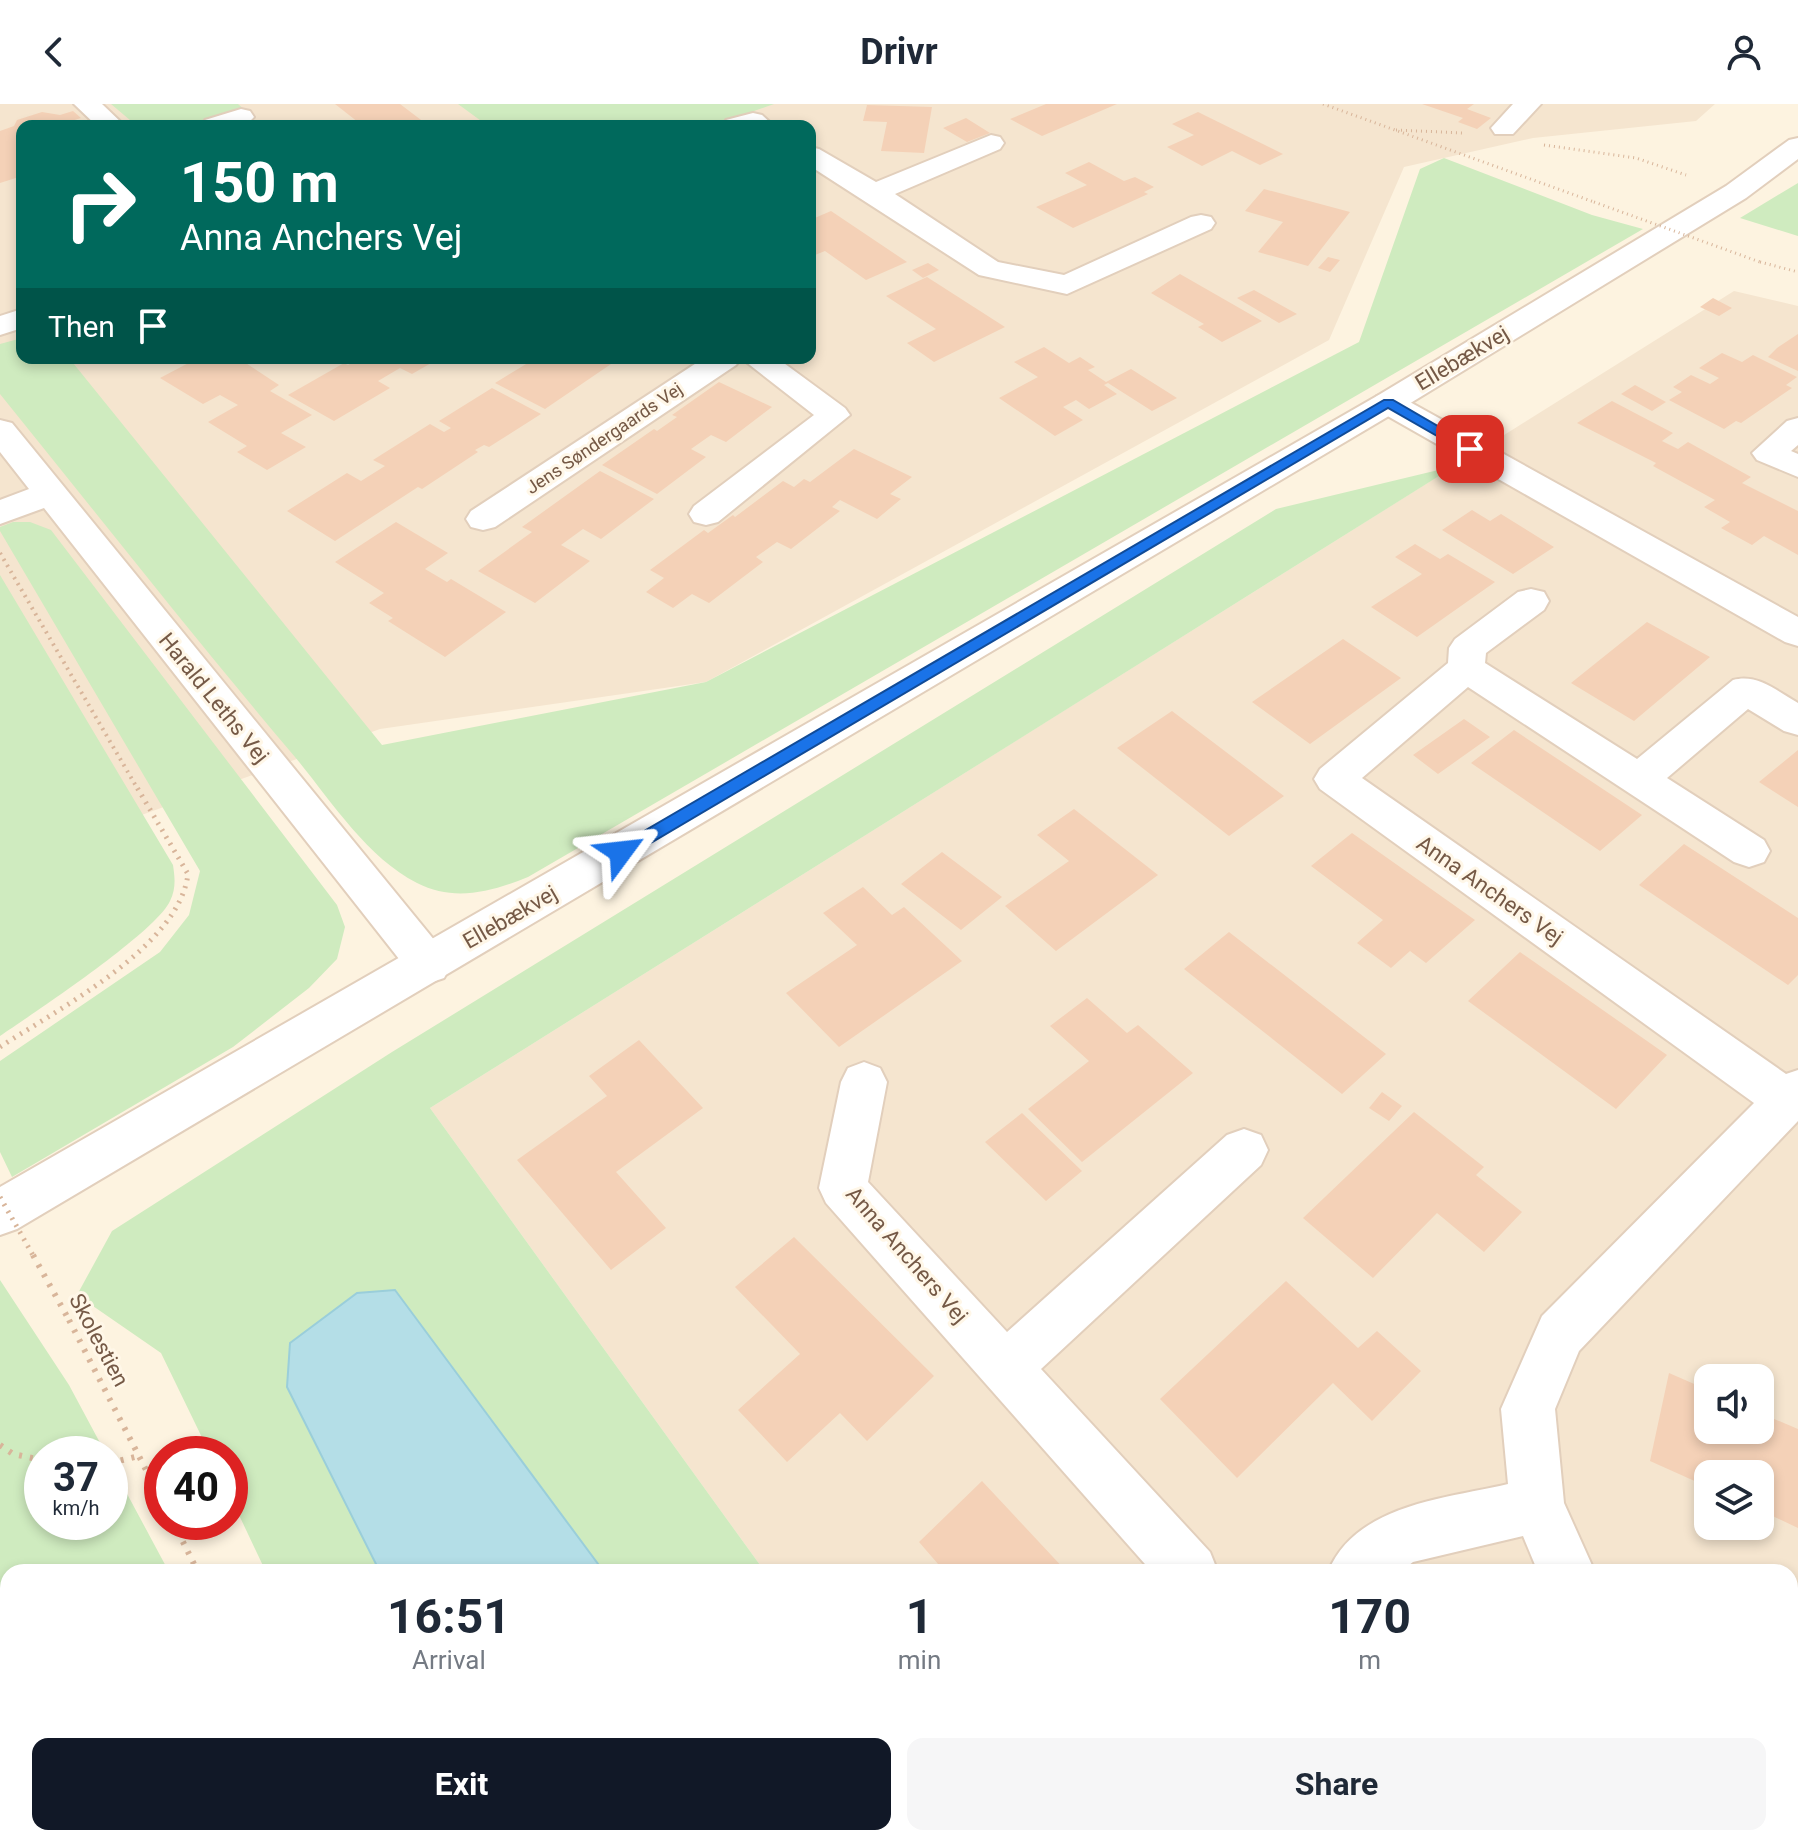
<!DOCTYPE html>
<meta charset="utf-8">
<style>
body{margin:0;font-family:Roboto,sans-serif;background:#f6f6f7;color:#1f2937;height:100vh;display:flex;flex-direction:column;font-size:30px;white-space:nowrap}
*{box-sizing:border-box;margin:0}
p{font-size:26px;color:#747a83}
.icon{flex:none;width:44px;height:44px;fill:none;stroke:currentColor;stroke-width:2;stroke-linecap:round;stroke-linejoin:round}
.map{position:relative;flex:1;overflow:hidden}
.details{position:absolute;left:0px;top:1460px;width:1798px;height:282px;display:flex;flex-direction:column;background:#fff;border-radius:24px 24px 0 0;box-shadow:0 4px 12px #0003}
.details>*{flex:none}
.guide{position:absolute;left:16px;top:16px;width:800px;height:244px;border-radius:16px;box-shadow:0 4px 12px #0003;background:#00695c;color:#fff;overflow:hidden}
.tools{position:absolute;left:1694px;top:1260px;display:grid;gap:16px}
.tools a{display:grid;place-items:center;width:80px;height:80px;border-radius:16px;background:#fff;box-shadow:0 4px 12px #0003;font-size:40px}
.speed{position:absolute;left:24px;top:1332px;display:flex;gap:16px;font-size:40px;font-weight:700;text-align:center}
.speed>*{display:grid;place-content:center;width:104px;height:104px;border-radius:50%;background:#fff;box-shadow:0 4px 12px #0003;line-height:1}
.speed small{font-size:20px;font-weight:400}
.speed .limit{border:12px solid #d22;background:#fff;color:#111}
.pin{position:absolute;display:grid;place-items:center;width:68px;height:68px;color:#fff;margin:-34px;border-radius:16px;box-shadow:0 4px 12px #0006}
.me{position:absolute;width:88px;margin:-44px;rotate:60deg;stroke-linejoin:round;filter:drop-shadow(0 0 6px #0008)}
.turn{display:flex;align-items:center;gap:28px;height:168px;padding:0 32px;font-size:36px}
.turn .icon{width:104px;height:104px;stroke-width:2.5}
.turn b{display:block;font-size:56px;line-height:68px}
.then{display:flex;align-items:center;height:76px;padding:0 32px;background:#0003;gap:16px;font-size:30px}
.eta{display:flex;justify-content:space-evenly;align-items:center;height:136px;text-align:center}
.eta b{font-size:48px;font-weight:700;line-height:56px}
.cta{display:flex;gap:16px;margin-top:auto;padding:16px 32px}
.cta a{flex:1;height:92px;border-radius:16px;background:#111827;color:#fff;font-size:32px;font-weight:700;line-height:92px;text-align:center}
.cta a+a{background:#f6f6f7;color:#1f2937}
header{display:flex;justify-content:space-between;align-items:center;height:104px;padding:0 32px;background:#fff;font-size:36px;font-weight:700}
.map>svg:first-child{display:block}
.residential{fill:#f5e5cf;fill-rule:evenodd}
.green{fill:#cfebbf}
.water{fill:#b4dee7;stroke:#9aceda;stroke-width:2}
.building{fill:#f4d1b7}
.lines{fill:none;stroke-linecap:round;stroke-linejoin:round}
.minor-casing{stroke:#e2cfbc;stroke-width:4}
.tertiary-casing{stroke:#e2cfbc;stroke-width:4}
.path-far3{stroke:#d8b59a;stroke-width:3;stroke-dasharray:1 4;stroke-linecap:butt}
.path-far2{stroke:#d8b59a;stroke-width:4;stroke-dasharray:2 5;stroke-linecap:butt}
.path-far1{stroke:#d8b59a;stroke-width:5;stroke-dasharray:2 6;stroke-linecap:butt}
.path{stroke:#d8b59a;stroke-width:6;stroke-dasharray:3 8;stroke-linecap:butt}
.minor{fill:#fff;fill-rule:evenodd}
.tertiary{fill:#fff;fill-rule:evenodd}
.path-bridge-far2{stroke:#d8b59a;stroke-width:3;stroke-dasharray:1 4;stroke-linecap:butt}
.path-bridge-far1{stroke:#d8b59a;stroke-width:5;stroke-dasharray:2 6;stroke-linecap:butt}
.path-bridge{stroke:#d8b59a;stroke-width:6;stroke-dasharray:3 8;stroke-linecap:butt}
.route{fill:#1a73e8;stroke:#114b97;stroke-width:2}
.labels{text-anchor:middle;dominant-baseline:central;stroke-width:6;stroke-linejoin:round;paint-order:stroke}
.far-street-label{font-size:18px;fill:#755946;stroke:#fff7e8}
.street-label{font-size:22px;fill:#755946;stroke:#fff7e8}
</style>
<header><svg class="icon" aria-label="back" viewBox="0 0 24 24"><path d="M15 5l-7 7 7 7"/></svg>Drivr<svg class="icon" aria-label="person" viewBox="0 0 24 24"><circle cx="12" cy="8" r="4"/><path d="M4 21q1-7 8-7t8 7"/></svg></header>
<div class="map">
<svg width="1798" height="1741" viewBox="0 0 1798 1741">
<rect width="100%" height="100%" fill="#fdf3e0"/>
<path class="residential" d="M0 0H1715L1696 17 1533 34 1404 63 1329 236 706 578 380 625 0 762ZM22 22H810V254H22Z
M1734 187 1798 202V1741H1375L1377 1734H1790V1468H765L430 1004ZM1708 1274H1760V1326H1708ZM1708 1370H1760V1422H1708Z"/>
<path class="green" d="M111 0H238L246 7 199 22H137Z
M458 0H774L711 22H488Z
M1444 54 1592 111 1643 125 528 773C491 788 454 798 417 779 366 753 330 695 295 653 194 534 98 411 0 290V240L22 234V254H69L382 641 706 578 1359 238 1420 65Z
M1798 79V132L1740 114Z
M1455 362 430 1004 765 1468H266L230 1392V1350H210L161 1249 77 1191 112 1127 392 948 1276 405Z
M13 418H30L51 426 337 801 345 823 337 855 309 884 233 943 12 1073 0 1048V957L160 848 189 811 200 767 0 427V423Z
M0 471 173 761C175 774 176 785 170 797 156 828 34 909 0 932Z
M0 1176 69 1281 106 1350H42V1418H110V1358L169 1468H8V1734H311L314 1741H0Z
M394 1734H958L963 1741H397Z"/>
<path class="water" d="M395 1186 604 1468H380L287 1283 290 1239 357 1189Z
M515 1734H759L758 1741H518Z"/>
<path class="building" d="M335 0H400L429 22H363Z
M1046 0H1117L1042 32 1010 15Z
M1422 0H1474L1467 5 1491 14 1477 25 1458 18 1463 14Z
M867 1 932 3 924 49 881 47 887 18 863 17Z
M73 7 81 14 68 18 71 22H22V72L0 79V27L14 22 17 16 42 8 60 11Z
M1198 8 1283 50 1260 61 1232 47 1202 62 1167 43 1194 31 1172 20Z
M966 14 990 29 967 38 943 24Z
M1089 58 1124 77 1135 73 1154 83 1144 88 1148 90 1073 124 1036 103 1087 81 1065 69Z
M1264 85 1350 108 1308 162 1258 148 1283 118 1245 107Z
M831 107 907 158 866 176 825 147 815 151 810 148V116Z
M1328 153 1340 156 1330 168 1318 164Z
M928 159 939 166 923 174 912 166Z
M1180 170 1262 217 1222 238 1198 223 1204 220 1151 189Z
M927 173 1005 223 934 258 907 239 936 225 886 192Z
M1254 186 1297 210 1279 219 1237 194Z
M1713 194 1732 204 1719 212 1700 203Z
M1798 230V267L1768 253 1777 244Z
M1044 243 1069 259 1080 253 1095 263 1088 266 1106 278 1131 265 1177 294 1152 307 1108 279 1104 281 1117 290 1089 305 1076 296 1063 303 1083 316 1055 332 999 294 1038 273 1014 258Z
M1722 249 1742 258 1753 251 1797 273 1786 281 1792 284 1741 319 1736 317 1724 325 1669 296 1682 288 1673 283 1691 271 1710 280 1719 274 1699 264Z
M198 254H238L279 281 270 287 312 311 281 329 306 343 267 366 237 348 247 342 208 318 238 301 220 291 203 300 160 274Z
M359 254H440L412 270 400 264 378 277 390 284 334 317 288 291 344 259 348 261Z
M536 254H627L618 260 614 258 545 305 495 279Z
M719 278 772 303 726 338 711 331 691 345 706 353 657 390 602 361 654 325 657 327 677 313 672 311Z
M1635 281 1666 298 1652 307 1621 290Z
M492 284 541 310 489 343 484 341 475 346 478 348 422 385 418 383 335 437 287 407 347 369 361 377 385 362 373 356 430 320 444 328 451 324 439 317Z
M1612 297 1673 329 1662 337 1678 345 1688 338 1751 373 1742 379 1798 407V451L1764 432 1752 441 1721 424 1730 418 1704 403 1715 396 1653 362 1656 359 1577 319Z
M854 345 912 373 890 390 901 395 877 415 840 396 832 403 840 407 791 445 777 438 756 453 763 458 709 499 692 490 673 504 646 488 664 474 650 466 704 426 708 429 733 411 735 413 783 377 794 383 804 375 810 378Z
M600 367 654 395 601 435 583 425 561 441 590 457 535 499 478 467 532 428 522 423Z
M1472 406 1490 417 1501 410 1554 443 1513 470 1442 426Z
M396 418 448 449 425 465 447 478 451 475 506 508 445 553 388 517 393 514 369 499 384 489 335 458Z
M1415 440 1440 455 1448 450 1495 478 1417 533 1371 503 1422 470 1395 453Z
M1647 518 1710 553 1634 617 1571 579Z
M1343 535 1401 574 1310 640 1252 598Z
M1172 607 1284 692 1229 732 1117 644Z
M1464 615 1490 633 1438 670 1413 651Z
M1514 626 1642 711 1600 747 1471 659Z
M1798 646V703L1759 678Z
M1074 705 1158 771 1056 847 1005 802 1069 757 1037 731Z
M1352 729 1475 816 1426 859 1410 847 1391 864 1357 839 1383 816 1311 762Z
M1684 740 1798 814V871L1788 881 1639 781Z
M942 748 1002 793 961 826 901 780Z
M863 783 892 811 904 803 962 857 839 943 786 889 857 841 823 809Z
M1229 828 1386 950 1342 990 1184 865Z
M1520 848 1667 951 1616 1005 1468 897Z
M1087 894 1127 929 1138 921 1193 969 1082 1058 1028 1005 1089 957 1050 922Z
M639 936 703 1004 616 1068 666 1124 611 1166 517 1056 607 992 589 972Z
M1382 988 1402 1002 1389 1017 1369 1004Z
M1414 1008 1484 1063 1476 1071 1522 1108 1484 1148 1437 1109 1373 1174 1303 1114Z
M1022 1009 1082 1067 1046 1097 985 1038Z
M794 1133 934 1272 867 1337 840 1309 787 1358 738 1306 800 1250 735 1183Z
M1286 1177 1358 1244 1377 1227 1421 1267 1372 1317 1333 1279 1237 1374 1160 1295Z
M1669 1269 1708 1286V1326H1760V1309L1798 1325V1424L1760 1406V1370H1708V1383L1650 1357Z
M982 1377 1067 1468H945L919 1438Z
M1469 1734H1675L1678 1736 1677 1741H1478Z"/>
<g class="lines">
<defs>
<path id="minor" d="M74 0H102L125 22H97Z
M1513 0H1541L1513 30H1495L1491 24Z
M241 5 250 7 254 13C243 27 217 22 201 22L205 16Z
M753 9 762 11 774 22H722L726 16Z
M991 31 1000 33 1004 39 1000 45 895 90 998 158 1064 171 1191 113 1201 111 1211 113 1215 119 1211 125 1067 190 979 171 810 62V43L819 45 876 78Z
M22 205V224L0 231V212Z
M704 254H741L736 261 495 423 483 426 471 423 466 415 471 407Z
M741 254H777L845 304 850 311 718 418 706 421 694 418 689 410 694 402 814 311Z
M1388 289 1399 292 1798 513V542L1785 538 1377 306 1372 299 1377 292Z
M1798 314V341L1791 347 1798 350V373L1757 356 1752 349 1787 317Z
M0 316 12 319 444 848 451 861 444 874 429 879 414 874 44 404 0 420V396L29 385 0 348Z
M1531 485 1544 488 1549 497 1544 506 1486 549 1485 559 1637 655 1733 576C1757 569 1777 587 1798 599V631L1784 627 1748 605 1667 674 1764 736 1770 747 1764 758 1749 763 1734 758 1468 583 1362 674 1786 970 1798 966V1017L1579 1247 1555 1305 1564 1399 1595 1468H1538L1523 1432 1413 1458 1400 1468H1328C1356 1400 1445 1395 1508 1380L1501 1305 1542 1212 1754 999 1320 685 1314 675 1320 665 1448 559 1449 544 1455 535 1518 488Z
M864 958 880 964 887 978 868 1078 1007 1228 1227 1031 1244 1025 1261 1031 1268 1046 1261 1061 1041 1265 1210 1448 1218 1468H1152L826 1099 819 1084 841 978 848 964Z
M1790 1609 1798 1612V1673L1790 1670Z
M1045 1734H1111L1108 1741H1042Z"/>
<path id="tertiary" d="M1798 34V55L1746 94 1399 306 17 1125 0 1131V1083L1377 292 1726 82 1789 36Z"/>
</defs>
<use href="#minor" class="minor-casing"/>
<use href="#tertiary" class="tertiary-casing"/>
<path class="path-far3" d="M1323 0 1594 98
M1396 26 1463 29
M1544 41 1636 54 1686 71
M1760 158 1798 168"/>
<path class="path-far2" d="M0 449 136 682"/>
<path class="path-far1" d="M0 943C58 905 179 843 188 770L135 680"/>
<path class="path" d="M69 1216 162 1397
M0 1341 13 1350 42 1356
M110 1359 139 1352
M173 1418 198 1468
M335 1734 338 1741"/>
<use href="#minor" class="minor"/>
<use href="#tertiary" class="tertiary"/>
<path class="path-bridge-far2" d="M1594 98 1760 158"/>
<path class="path-bridge-far1" d="M0 1093 34 1153"/>
<path class="path-bridge" d="M33 1151 69 1216"/>
</g>
<path class="route" d="M1384 296H1393L1477 345 1465 348 1388 304 627 753H615L612 748 615 744Z"/>
<g class="labels">
<g class="far-street-label">
<text transform="translate(604 334) rotate(-34)">Jens Søndergaards Vej</text>
</g>
<g class="street-label">
<text transform="translate(1462 254) rotate(-31)">Ellebækvej</text>
<text transform="translate(214 594) rotate(51)">Harald Leths Vej</text>
<text transform="translate(1490 786) rotate(35)">Anna Anchers Vej</text>
<text transform="translate(510 813) rotate(-30)">Ellebækvej</text>
<text transform="translate(907 1151) rotate(49)">Anna Anchers Vej</text>
<text transform="translate(99 1236) rotate(62)">Skolestien</text>
</g>
</g>
</svg>
<div class="tools">
<a><svg class="icon" aria-label="sound" viewBox="0 0 24 24"><path d="M4 9h4l5-4v14l-5-4H4zM17 9q2 3 0 6"/></svg></a>
<a><svg class="icon" aria-label="layers" viewBox="0 0 24 24"><path d="M12 4l9 5-9 5-9-5zM3 14l9 5 9-5"/></svg></a>
</div>
<div class="speed"><div>37<small>km/h</small></div><div class="limit">40</div></div>
<div class="pin" style="left:1470px;top:345px;background:#d93025"><svg class="icon" aria-label="arrive" viewBox="0 0 24 24"><path d="M6 21V4h12l-3 4 3 4H6"/></svg></div>
<svg class="me" style="left:621px;top:748px" viewBox="-20 -20 40 40"><path d="M0-17L14 15 0 8-14 15z" fill="#1a73e8" stroke="#fff" stroke-width="4"/></svg>
<div class="guide">
<div class="turn"><svg class="icon" aria-label="right" viewBox="0 0 24 24"><path d="M7 20v-9h11M14 6l5 5-5 5"/></svg><div><b>150 m</b>Anna Anchers Vej</div></div>
<div class="then">Then<svg class="icon" aria-label="arrive" viewBox="0 0 24 24"><path d="M6 21V4h12l-3 4 3 4H6"/></svg></div>
</div>
<section class="details">
<div class="eta">
<div><b>16:51</b><p>Arrival</p></div>
<div><b>1</b><p>min</p></div>
<div><b>170</b><p>m</p></div>
</div>
<div class="cta"><a>Exit</a><a>Share</a></div>
</section>
</div>
